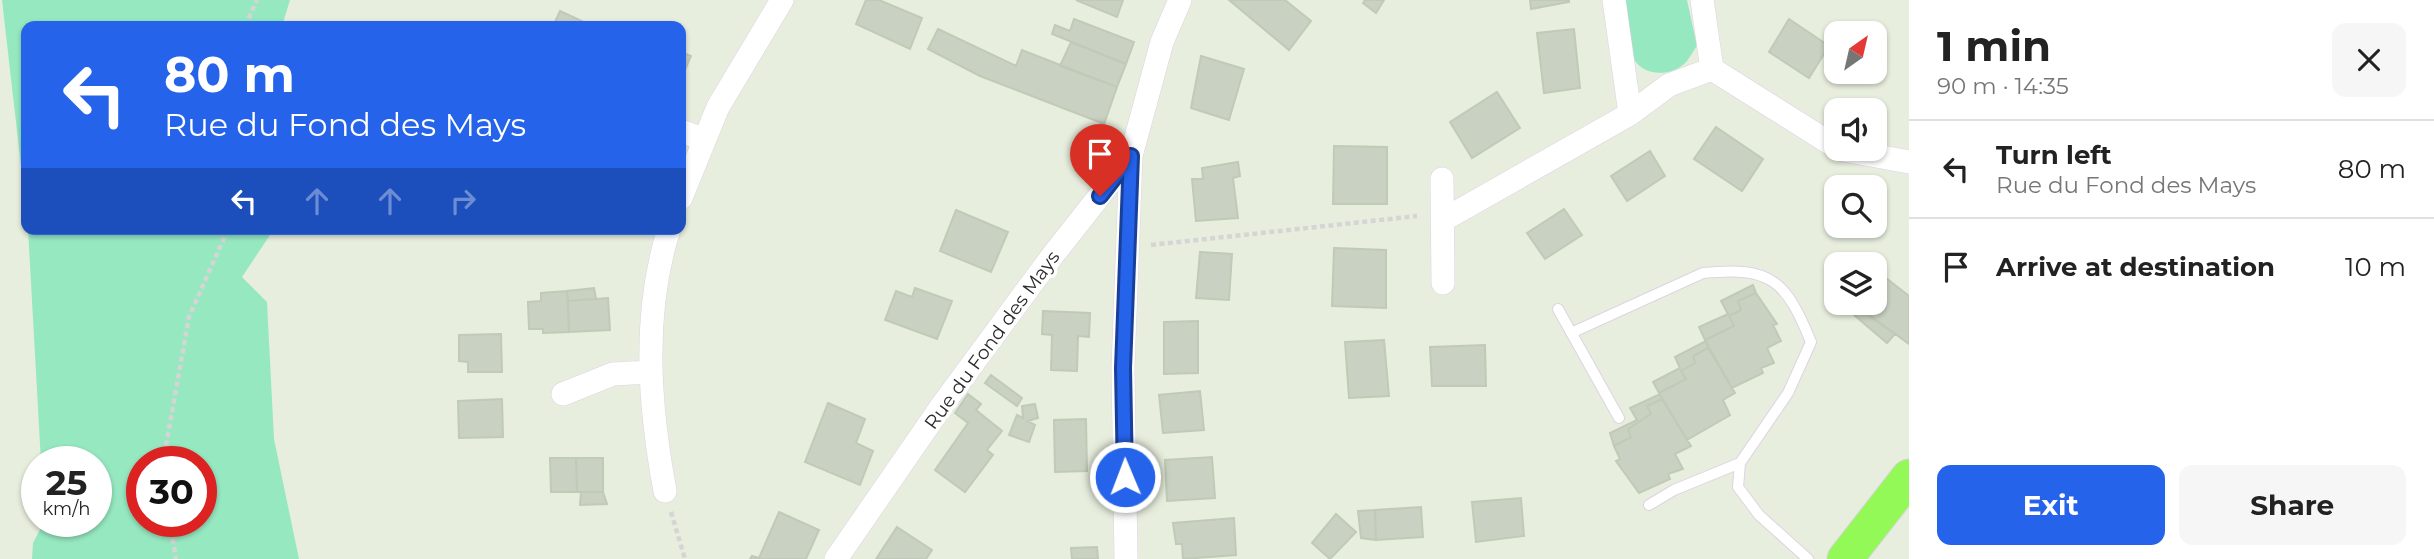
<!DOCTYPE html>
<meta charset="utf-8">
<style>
body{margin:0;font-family:Montserrat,sans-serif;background:#f6f6f6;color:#222;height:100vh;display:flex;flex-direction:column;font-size:26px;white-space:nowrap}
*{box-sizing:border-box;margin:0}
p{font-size:23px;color:#767676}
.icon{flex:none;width:38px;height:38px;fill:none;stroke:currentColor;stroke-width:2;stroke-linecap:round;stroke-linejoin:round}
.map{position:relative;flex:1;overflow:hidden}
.details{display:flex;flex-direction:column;background:#fff;width:525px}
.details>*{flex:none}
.hud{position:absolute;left:21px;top:21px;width:665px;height:214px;border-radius:14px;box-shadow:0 2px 5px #0004;background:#2563eb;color:#fff;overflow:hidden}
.needle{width:46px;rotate:34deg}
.tools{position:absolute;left:1824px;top:21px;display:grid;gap:14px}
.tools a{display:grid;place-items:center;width:63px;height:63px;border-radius:14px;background:#fff;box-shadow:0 2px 5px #0004;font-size:35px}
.speed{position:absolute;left:21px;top:446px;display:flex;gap:14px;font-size:35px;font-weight:700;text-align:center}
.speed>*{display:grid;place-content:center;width:91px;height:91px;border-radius:50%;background:#fff;box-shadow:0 2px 5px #0004;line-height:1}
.speed small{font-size:18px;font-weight:400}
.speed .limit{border:10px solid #d22;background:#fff;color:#111}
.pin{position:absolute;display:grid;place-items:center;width:60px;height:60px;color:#fff;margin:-72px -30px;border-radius:50% 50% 50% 0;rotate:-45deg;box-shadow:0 0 7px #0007}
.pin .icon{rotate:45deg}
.me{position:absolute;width:77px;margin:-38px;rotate:359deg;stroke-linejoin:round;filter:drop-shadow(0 0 5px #0008)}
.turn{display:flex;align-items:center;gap:24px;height:147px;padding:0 28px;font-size:32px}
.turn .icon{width:91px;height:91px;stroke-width:2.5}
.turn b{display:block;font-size:49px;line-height:60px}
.lanes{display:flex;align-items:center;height:66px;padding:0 28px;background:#0003;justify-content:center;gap:35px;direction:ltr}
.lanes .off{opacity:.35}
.round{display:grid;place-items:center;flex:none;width:74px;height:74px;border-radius:14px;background:#f6f6f6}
.overview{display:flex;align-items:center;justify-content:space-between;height:119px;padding:0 28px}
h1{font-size:42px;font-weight:700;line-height:52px}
.button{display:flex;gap:14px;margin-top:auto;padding:14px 28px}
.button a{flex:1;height:80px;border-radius:14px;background:#2563eb;color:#fff;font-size:28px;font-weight:700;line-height:80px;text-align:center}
.button a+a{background:#f6f6f6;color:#222}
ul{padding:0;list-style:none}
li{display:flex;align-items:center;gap:21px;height:98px;padding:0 28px;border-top:2px solid #e0e0e0}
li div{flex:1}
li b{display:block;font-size:26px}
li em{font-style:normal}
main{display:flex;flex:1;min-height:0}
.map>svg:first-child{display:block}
.green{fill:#96e8c1;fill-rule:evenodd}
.building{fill:#c9d1c2;stroke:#c0cab6;stroke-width:2}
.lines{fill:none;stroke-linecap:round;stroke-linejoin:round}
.service-casing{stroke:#dfd2e5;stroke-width:12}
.minor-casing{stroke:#dfd2e5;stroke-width:24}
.primary-casing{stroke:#d5d5d5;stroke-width:37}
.path{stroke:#d5d5d5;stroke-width:4.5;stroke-dasharray:5 3.5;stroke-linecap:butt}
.service{stroke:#fff;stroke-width:10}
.minor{stroke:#fff;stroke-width:23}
.primary{stroke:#92f956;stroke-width:35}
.route-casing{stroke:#184099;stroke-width:18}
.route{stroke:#2563eb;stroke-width:12}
.labels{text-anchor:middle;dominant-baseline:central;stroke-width:7;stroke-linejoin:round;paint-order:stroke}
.street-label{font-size:19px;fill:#2b2b2b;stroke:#fff}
</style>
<main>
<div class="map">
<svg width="1909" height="559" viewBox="0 0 1909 559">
<rect width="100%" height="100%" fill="#e7eedd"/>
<path class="green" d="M2 0H290L282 26H26V210Z
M1625 0H1687L1697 46C1693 51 1689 60 1684 64 1670 77 1640 77 1632 55 1627 39 1627 17 1625 0Z
M28 229H274L242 277 267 302 274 439 299 559H32L33 543 44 522H96V462H41ZM142 462H201V522H142Z"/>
<path class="building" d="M866 0H879L922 18 910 49 856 24Z
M1076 0H1123L1117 17Z
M1229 0H1285L1311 21 1289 50Z
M1365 0H1384L1376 13 1363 3Z
M1530 0H1569V2L1531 9Z
M560 11 588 24 587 26H553Z
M1074 19 1134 42 1126 64 1052 34 1055 25 1070 31Z
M1789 19 1829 46 1809 78 1769 52Z
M938 29 1016 66 1022 50 1117 87 1104 124 980 76 928 49Z
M1574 29 1580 88 1544 93 1537 33Z
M1071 42 1126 64 1117 87 1060 66Z
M681 52 691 56 681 79Z
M1201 56 1244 69 1229 120 1191 108Z
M1497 92 1520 128 1472 158 1450 122Z
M1716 127 1763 159 1742 191 1694 159Z
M1334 146 1387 147V204H1333Z
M1650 151 1665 176 1627 201 1611 176Z
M1238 162 1240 176 1233 178 1238 218 1196 221 1192 179H1203L1202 168Z
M1564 209 1582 235 1545 259 1527 233Z
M956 210 1008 232 991 272 940 251Z
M1334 248 1386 250V308L1332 306Z
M1200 252 1232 254 1229 300 1196 298Z
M1886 278 1909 296V344L1868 314 1878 299 1874 294Z
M1753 285 1756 293 1738 301 1741 310 1729 316 1734 326 1705 340 1699 327 1728 314 1721 301Z
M594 288 596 299 568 301 567 291Z
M915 288 952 301 937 339 885 320 896 291 912 297Z
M567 291 569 332 543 333V329H529L528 302 541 301V293Z
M1756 293 1777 324 1773 325 1781 341 1767 348 1774 363 1761 368 1763 373 1732 388 1705 340 1734 326 1729 316 1741 310 1738 301Z
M608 298 610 330 569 332 568 301Z
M1840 303H1850L1895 334 1887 343Z
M1043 311 1090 313 1089 337 1078 336 1077 371 1051 370 1052 335 1042 334Z
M1198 321V373L1164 374V322Z
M501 334 502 372H468V362L459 361V335Z
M1384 340 1389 396 1349 398 1345 342Z
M1706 341 1708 348 1693 356 1695 363 1681 371 1686 379 1659 393 1653 382 1680 368 1675 357Z
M1485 345 1486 386H1432L1430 347Z
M1708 348 1735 393 1723 400 1730 415 1687 440 1659 393 1686 379 1681 371 1695 363 1693 356Z
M991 375 1022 398 1017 406 985 383Z
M1200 391 1204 430 1163 433 1159 395Z
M968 394 981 404 976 410 1002 431 987 450 993 455 965 492 935 470 968 423 955 413Z
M1660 394 1662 399 1647 406 1651 414 1628 429 1631 437 1614 446 1610 433 1637 420 1630 408Z
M502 399 503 437 459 438 458 401Z
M1662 399 1691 446 1675 454 1683 469 1668 474 1670 479 1639 493 1616 461 1620 459 1614 446 1631 437 1628 429 1651 414 1647 406Z
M828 403 865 419 856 443 873 451 860 485 805 462Z
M1035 404 1038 418 1028 421 1035 425 1029 442 1009 435 1017 415 1023 418 1022 406Z
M1086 419 1087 471 1055 472 1054 420Z
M1212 457 1215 498 1167 501 1165 460Z
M550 458H576L577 492H551Z
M576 458H603V492H577Z
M581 492H603L607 504 580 505Z
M1521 498 1524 536 1476 542 1472 502Z
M1421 507 1423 537 1376 540 1375 510Z
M1375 510 1376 540 1361 538 1358 511Z
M779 512 819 530 806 559H750L752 556 759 558Z
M1336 514 1356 532 1330 559 1312 543Z
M1234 518 1236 555 1183 559 1182 544H1176L1173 523Z
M897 527 932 550 926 559H876Z
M1097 547 1098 559H1072L1071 548Z"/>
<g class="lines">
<defs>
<path id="service" d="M1558 309 1619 418
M1571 333 1703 273C1772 266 1786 281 1811 342L1788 393 1740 463 1738 487 1759 515 1808 559
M1649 505 1674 490 1740 463"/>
<path id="minor" d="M1614 0 1630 114
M1702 0 1712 69
M681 131 703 139
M1838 149 1909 162
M1442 179 1443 283
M681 198 718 107 782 0
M1443 220 1630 114 1669 85 1712 69 1836 147
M563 394 613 374 651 372
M665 491C649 405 642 314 669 229
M836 559 943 404 1053 255 1131 156 1162 42 1180 0
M1126 559 1123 368 1131 156"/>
<path id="primary" d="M1845 559 1909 477"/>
</defs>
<use href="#service" class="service-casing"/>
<use href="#minor" class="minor-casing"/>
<use href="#primary" class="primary-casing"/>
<path class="path" d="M245 26 257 0
M1151 245 1417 216
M163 462 189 317 228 229
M671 512 685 559
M170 522 176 559"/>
<use href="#service" class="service"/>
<use href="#minor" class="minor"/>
<use href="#primary" class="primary"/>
</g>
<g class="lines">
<defs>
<path id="route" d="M1100 196 1131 156 1123 368 1125 477"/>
</defs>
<use href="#route" class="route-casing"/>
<use href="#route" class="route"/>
</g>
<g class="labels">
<g class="street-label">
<text transform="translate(992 340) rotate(-54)">Rue du Fond des Mays</text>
</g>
</g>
</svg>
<div class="tools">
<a><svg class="needle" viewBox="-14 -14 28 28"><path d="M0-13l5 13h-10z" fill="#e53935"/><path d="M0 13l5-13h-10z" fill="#767676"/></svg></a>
<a><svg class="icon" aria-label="sound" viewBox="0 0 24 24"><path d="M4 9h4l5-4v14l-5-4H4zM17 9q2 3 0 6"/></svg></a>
<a><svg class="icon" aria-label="search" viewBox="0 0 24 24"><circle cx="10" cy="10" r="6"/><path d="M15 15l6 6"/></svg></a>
<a><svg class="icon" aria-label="layers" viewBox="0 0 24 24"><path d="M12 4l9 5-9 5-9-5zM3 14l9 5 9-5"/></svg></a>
</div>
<div class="speed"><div>25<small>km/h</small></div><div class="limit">30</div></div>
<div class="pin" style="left:1100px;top:196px;background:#d93025"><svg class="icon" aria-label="arrive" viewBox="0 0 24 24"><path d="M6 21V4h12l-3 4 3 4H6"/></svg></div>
<svg class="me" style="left:1125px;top:477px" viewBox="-20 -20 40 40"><circle r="17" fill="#2563eb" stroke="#fff" stroke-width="3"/><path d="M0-11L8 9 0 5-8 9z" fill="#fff"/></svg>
<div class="hud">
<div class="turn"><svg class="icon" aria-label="left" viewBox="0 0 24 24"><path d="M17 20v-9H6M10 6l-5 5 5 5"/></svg><div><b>80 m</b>Rue du Fond des Mays</div></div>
<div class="lanes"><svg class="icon" aria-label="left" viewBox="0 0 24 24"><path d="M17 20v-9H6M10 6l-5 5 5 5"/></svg><svg class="icon off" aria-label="ahead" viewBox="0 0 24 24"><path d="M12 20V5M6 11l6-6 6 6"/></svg><svg class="icon off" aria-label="ahead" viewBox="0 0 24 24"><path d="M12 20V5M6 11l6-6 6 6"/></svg><svg class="icon off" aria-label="right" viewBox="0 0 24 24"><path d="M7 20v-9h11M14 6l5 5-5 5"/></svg></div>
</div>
</div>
<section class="details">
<div class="overview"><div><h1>1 min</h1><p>90 m · 14:35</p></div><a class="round"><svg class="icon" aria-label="close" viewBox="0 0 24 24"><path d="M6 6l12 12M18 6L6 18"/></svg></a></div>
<ul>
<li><svg class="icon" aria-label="left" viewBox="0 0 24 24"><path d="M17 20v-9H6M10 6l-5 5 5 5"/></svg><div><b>Turn left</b><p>Rue du Fond des Mays</p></div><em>80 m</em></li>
<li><svg class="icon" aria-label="arrive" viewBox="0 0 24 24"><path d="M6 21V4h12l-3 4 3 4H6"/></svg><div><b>Arrive at destination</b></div><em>10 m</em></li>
</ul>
<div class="button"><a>Exit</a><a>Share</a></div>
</section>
</main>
